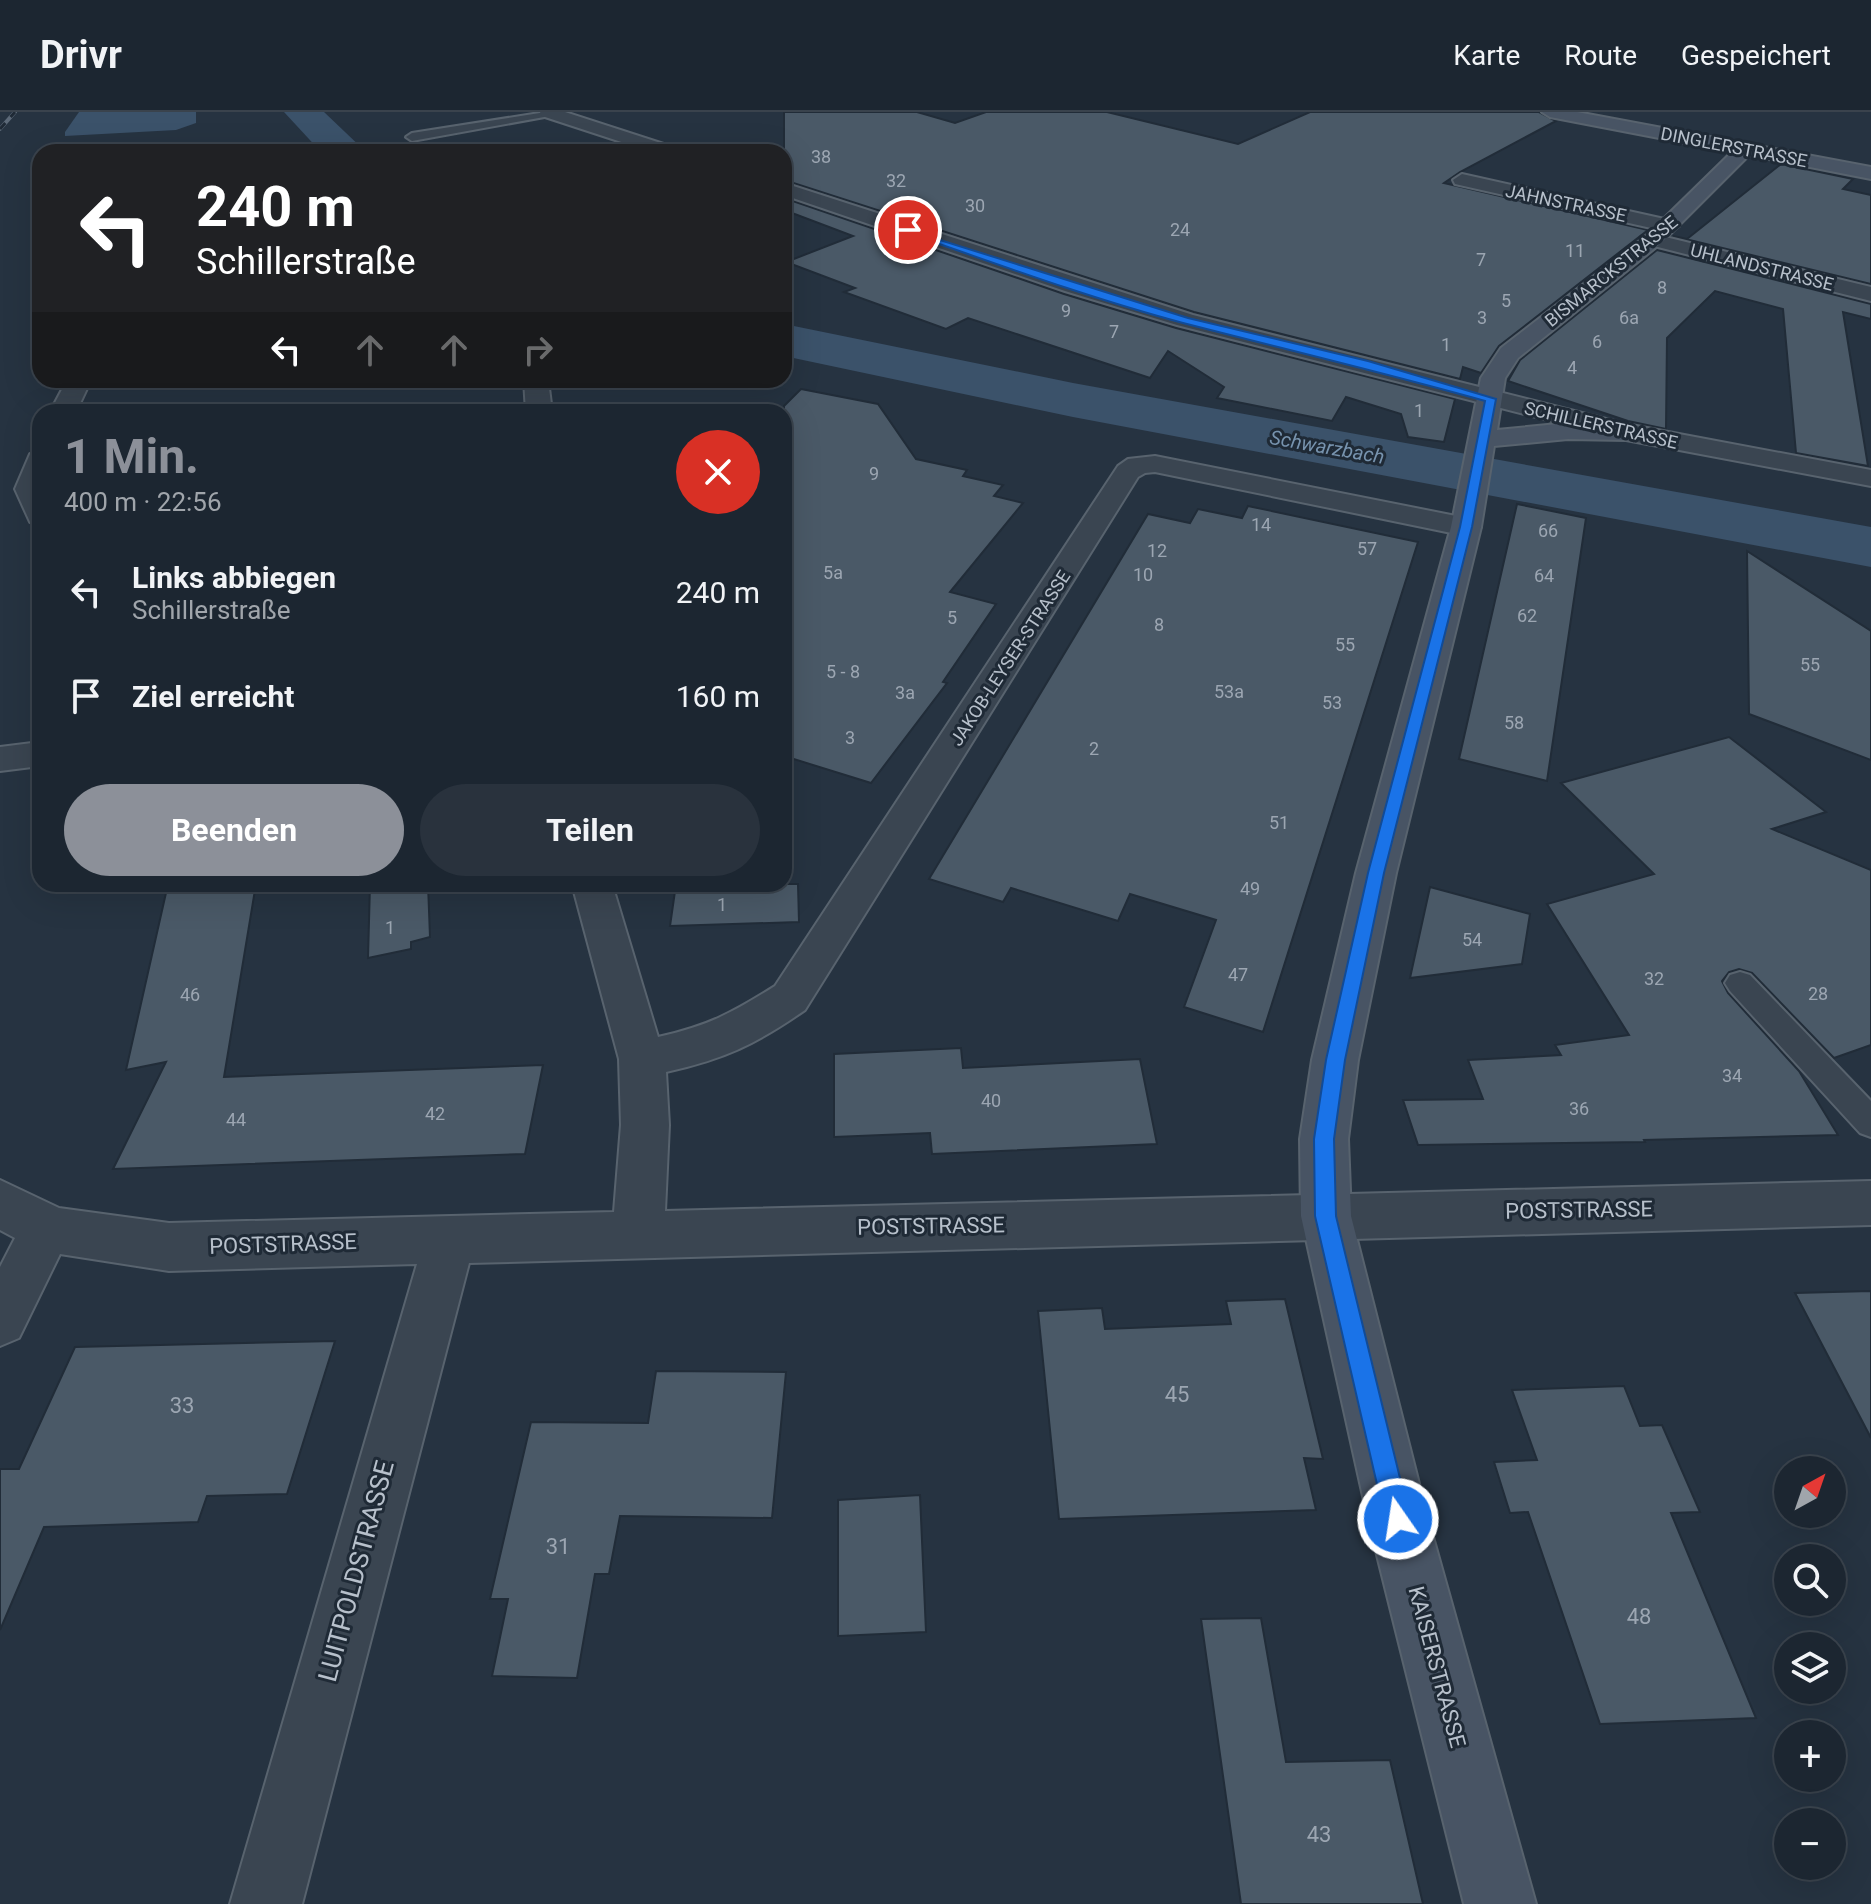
<!DOCTYPE html>
<html lang="de">
<head>
<meta charset="utf-8">
<style>
  body { margin:0; font-family:Roboto,sans-serif; background:#29323d; color:#f1f3f6; height:100vh; display:flex; flex-direction:column; font-size:30px; white-space:nowrap }
  * { box-sizing:border-box; margin:0 }
  p { font-size:26px; color:#a0a5ab }
  .icon { flex:none; width:44px; height:44px; fill:none; stroke:currentColor; stroke-width:2; stroke-linecap:round; stroke-linejoin:round }
  .map { position:relative; flex:1; overflow:hidden }
  .panel { position:absolute; left:32px; top:292px; width:760px; height:488px; display:flex; flex-direction:column; background:#1c2631; border-radius:24px; box-shadow:0 8px 32px #0002,0 0 0 2px #3a434d }
  .panel>* { flex:none }
  .top-card { position:absolute; left:32px; top:32px; width:760px; height:244px; border-radius:24px; box-shadow:0 8px 32px #0002,0 0 0 2px #3a434d; background:#202124; color:#fff; overflow:hidden }
  .needle { width:52px; rotate:40deg }
  .controls { position:absolute; left:1774px; top:1344px; display:grid; gap:16px }
  .controls a { display:grid; place-items:center; width:72px; height:72px; border-radius:50%; background:#1c2631; box-shadow:0 8px 32px #0002,0 0 0 2px #3a434d; font-size:40px }
  .pin { position:absolute; display:grid; place-items:center; width:68px; height:68px; color:#fff; margin:-34px; border:4px solid #fff; border-radius:50%; box-shadow:0 2px 8px #0007 }
  .me { position:absolute; width:88px; margin:-44px; rotate:347deg; stroke-linejoin:round; filter:drop-shadow(0 0 6px #0008) }
  .turn { display:flex; align-items:center; gap:28px; height:168px; padding:0 32px; font-size:36px }
  .turn .icon { width:104px; height:104px; stroke-width:2.5 }
  .turn b { display:block; font-size:56px; line-height:68px }
  .lanes { display:flex; align-items:center; height:76px; padding:0 32px; background:#0003; justify-content:center; gap:40px; direction:ltr }
  .lanes .off { opacity:.35 }
  .round { display:grid; place-items:center; flex:none; width:84px; height:84px; border-radius:42px; background:#29323d }
  .overview { display:flex; align-items:center; justify-content:space-between; height:136px; padding:0 32px }
  h1 { font-size:48px; font-weight:700; line-height:60px; color:#8c9099 }
  .action { display:flex; gap:16px; margin-top:auto; padding:16px 32px }
  .action a { flex:1; height:92px; border-radius:48px; background:#8c9099; color:#fff; font-size:32px; font-weight:700; line-height:92px; text-align:center }
  .action a+a { background:#29323d; color:#f1f3f6 }
  ul { padding:0; list-style:none }
  li { display:flex; align-items:center; gap:24px; height:104px; padding:0 32px }
  li div { flex:1 }
  li b { display:block; font-size:30px }
  li em { font-style:normal }
  header { display:flex; align-items:center; gap:48px; box-sizing:border-box; height:112px; padding:0 40px; background:#1c2631; border-bottom:2px solid #3a434d }
  header strong { font-size:38px }
  nav { display:flex; gap:44px; margin-inline-start:auto; font-size:28px }
  .map>svg:first-child { display:block }
  .water { fill:#3b526a }
  .lines { fill:none; stroke-linecap:round; stroke-linejoin:round }
  .river { fill:#3b526a; fill-rule:evenodd }
  .building { fill:#4a5967; stroke:#212c38; stroke-width:2 }
  .lane-casing { stroke:#58636e; stroke-width:4 }
  .street-casing { stroke:#58636e; stroke-width:4 }
  .secondary-casing { stroke:#58636e; stroke-width:4 }
  .lane { fill:#3a4551; fill-rule:evenodd }
  .street { fill:#3a4551; fill-rule:evenodd }
  .secondary { fill:#485464; fill-rule:evenodd }
  .rail-casing { stroke:#5c6978; stroke-width:4 }
  .rail { stroke:#1f2a36; stroke-width:3; stroke-dasharray:8; stroke-linecap:butt }
  .route { fill:#1a73e8; stroke:#114b97; stroke-width:2 }
  .labels { text-anchor:middle; dominant-baseline:central; stroke-width:6; stroke-linejoin:round; paint-order:stroke }
  .far-street-label { font-size:18px; fill:#b7c0cb; stroke:#1f2a36 }
  .number-label { font-size:18px; fill:#9ca6b2 }
  .far-water-label { font-size:20px; font-style:italic; fill:#7793ae; stroke:#1f2a36 }
  .street-label { font-size:22px; fill:#b7c0cb; stroke:#1f2a36 }
  .near-number-label { font-size:22px; fill:#9ca6b2 }
  .near-street-label { font-size:26px; fill:#b7c0cb; stroke:#1f2a36 }
</style>
</head>
<body>
<header>
<strong>Drivr</strong>
<nav><a>Karte</a><a>Route</a><a>Gespeichert</a></nav>
</header>
<div class="map">
<svg width="1871" height="1792" viewBox="0 0 1871 1792">
  <rect width="100%" height="100%" fill="#263341"/>
  <path class="water" d="M79 0H196V11L176 18 65 24V20Z"/>
  <g class="lines">
    <g class="river">
      <path d="M284 0H324L366 40H321Z"/>
      <path d="M784 212 1073 271 1871 415V455L1073 305 784 244Z"/>
    </g>
  </g>
  <g class="building">
    <path d="M784 0H917L955 11 986 0H1107L1238 32 1310 0H1539L1556 9 1460 60 1444 71 1648 118 1499 234 1481 261 1463 255 1460 267 1194 200 784 68Z"/>
    <path d="M1781 52 1853 67 1843 77 1871 83V172L1673 124 1687 127Z"/>
    <path d="M784 86 1064 182 1176 216 1455 287 1444 330 1408 325 1401 302 1346 285 1332 309 1217 286 1224 275 1168 239 1150 266 968 206 946 217 844 180 855 176 786 150 853 124 784 98Z"/>
    <path d="M1657 138 1871 192V207L1843 200 1868 354 1796 341 1783 197 1715 179 1667 226 1666 317 1628 309 1508 269 1520 248Z"/>
    <path d="M801 277 878 292 916 347 967 358 963 364 1003 373 994 384 1023 391 950 480 996 492 943 570 947 571 871 671 784 644V294Z"/>
    <path d="M1517 392 1586 406 1547 669 1459 647Z"/>
    <path d="M1248 394 1418 430 1263 920 1184 895 1216 808 1130 782 1118 809 1011 776 1003 790 929 767 1148 402 1190 411 1198 397 1242 406Z"/>
    <path d="M1747 439 1871 519V648L1749 602Z"/>
    <path d="M1729 625 1826 700 1772 717 1871 758V933L1834 946 1752 861 1739 857 1729 860 1722 869 1728 881 1799 959 1838 1023 1644 1028 1645 1030 1418 1033 1403 988 1483 987 1468 948 1561 943 1555 933 1629 923 1547 792 1654 762 1561 671Z"/>
    <path d="M168 772H256L224 965 543 953 525 1042 113 1057 166 950 126 958Z"/>
    <path d="M370 772H428L430 825 411 830V837L368 846Z"/>
    <path d="M676 772H798L799 810 670 814Z"/>
    <path d="M1430 775 1530 802 1522 852 1410 866Z"/>
    <path d="M961 936 963 956 1140 947 1157 1032 932 1042 930 1021 834 1025V942Z"/>
    <path d="M1871 1179V1326L1795 1181Z"/>
    <path d="M1285 1187 1323 1347 1304 1346 1316 1398 1059 1407 1038 1199 1102 1196 1105 1217 1231 1212 1226 1189Z"/>
    <path d="M335 1229 287 1382 207 1384 198 1410 44 1415 0 1518V1357H19L75 1235Z"/>
    <path d="M656 1259 786 1260 772 1406 620 1404 609 1462H595L577 1566 492 1564 508 1487H490L531 1310 648 1311Z"/>
    <path d="M1624 1274 1640 1314 1662 1313 1700 1400 1671 1401 1756 1606 1600 1612 1528 1400 1510 1401 1494 1350 1537 1348 1512 1278Z"/>
    <path d="M920 1383 926 1520 838 1524V1388Z"/>
    <path d="M1261 1506 1286 1650 1390 1648 1423 1792H1241L1201 1507Z"/>
  </g>
  <g class="lines">
    <g class="lane-casing">
      <g id="lane">
        <path d="M546 0 561 2 412 29 406 25 412 21Z"/>
        <path d="M1740 860 1750 863 1871 989V1025L1860 1021 1730 879 1725 871 1730 863Z"/>
      </g>
    </g>
    <g class="street-casing">
      <g id="street">
        <path d="M540 0H565L676 36 679 40H652L542 4Z"/>
        <path d="M1462 62 1669 108 1679 114 1669 120 1455 72 1453 68Z"/>
        <path d="M784 71 1193 203 1626 312 1871 358V374L1626 328 1177 213 1065 179 784 83Z"/>
        <path d="M1653 122 1871 175V189L1646 132 1643 128 1646 124Z"/>
        <path d="M67 268H91L76 300H50Z"/>
        <path d="M524 268H548L552 300H526Z"/>
        <path d="M40 340V413L30 410 15 377 30 342Z"/>
        <path d="M1155 344 1466 406 1476 409 1481 415 1476 421 1466 424 1155 360 1145 361 1138 365 805 898C756 932 725 947 666 960L669 1013 665 1099 1871 1069V1113L469 1151 302 1792H230L417 1152 169 1159 60 1142 19 1226 0 1234V1155L15 1126 0 1118V1068L59 1096 169 1111 614 1100 621 1013 619 947 572 772H612L658 925C708 914 732 901 775 874L1118 354 1128 347Z"/>
        <path d="M40 630V654L0 659V635Z"/>
      </g>
    </g>
    <g class="secondary-casing">
      <path id="secondary" d="M1542 0H1577L1871 55V67L1749 43 1660 132 1518 246 1505 266 1497 318 1568 311 1626 312 1635 314 1639 320 1635 326 1626 328 1568 327 1494 334 1481 415 1396 761 1358 948 1348 1027 1351 1104 1428 1407 1536 1792H1464L1368 1407 1301 1104 1300 1027 1312 948 1356 761 1451 415 1481 266 1501 236 1646 124 1732 40 1550 5Z"/>
    </g>
    <use href="#lane" class="lane"/>
    <use href="#street" class="street"/>
    <use href="#secondary" class="secondary"/>
    <g class="rail-casing">
      <path id="rail" d="M0 17 15 0"/>
    </g>
    <use href="#rail" class="rail"/>
  </g>
  <path class="route" d="M905 117 1188 206 1368 249 1496 287 1472 415 1384 761 1345 948 1334 1027 1336 1104 1410 1407 1406 1416 1398 1420 1389 1416 1385 1407 1315 1104 1314 1027 1326 948 1368 761 1460 415 1485 289C1385 261 1284 237 1183 211 1089 186 997 152 905 120Z"/>
  <g class="labels">
    <g class="far-street-label">
      <text transform="translate(1734 35) rotate(11)">DINGLERSTRASSE</text>
      <text transform="translate(1566 91) rotate(12)">JAHNSTRASSE</text>
      <text transform="translate(1762 155) rotate(14)">UHLANDSTRASSE</text>
      <text transform="translate(1611 159) rotate(-39)">BISMARCKSTRASSE</text>
      <text transform="translate(1601 313) rotate(13)">SCHILLERSTRASSE</text>
      <text transform="translate(1010 546) rotate(-57)">JAKOB-LEYSER-STRASSE</text>
    </g>
    <g class="number-label">
      <text x="821" y="44">38</text>
      <text x="896" y="68">32</text>
      <text x="975" y="93">30</text>
      <text x="1180" y="117">24</text>
      <text x="1575" y="138">11</text>
      <text x="1481" y="147">7</text>
      <text x="1662" y="175">8</text>
      <text x="1506" y="188">5</text>
      <text x="1066" y="198">9</text>
      <text x="1482" y="205">3</text>
      <text x="1629" y="205">6a</text>
      <text x="1114" y="219">7</text>
      <text x="1597" y="229">6</text>
      <text x="1446" y="232">1</text>
      <text x="1572" y="255">4</text>
      <text x="1419" y="298">1</text>
      <text x="874" y="361">9</text>
      <text x="1261" y="412">14</text>
      <text x="1548" y="418">66</text>
      <text x="1367" y="436">57</text>
      <text x="1157" y="438">12</text>
      <text x="833" y="460">5a</text>
      <text x="1143" y="462">10</text>
      <text x="1544" y="463">64</text>
      <text x="1527" y="503">62</text>
      <text x="952" y="505">5</text>
      <text x="1159" y="512">8</text>
      <text x="1345" y="532">55</text>
      <text x="1810" y="552">55</text>
      <text x="843" y="559">5 - 8</text>
      <text x="1229" y="579">53a</text>
      <text x="905" y="580">3a</text>
      <text x="1332" y="590">53</text>
      <text x="1514" y="610">58</text>
      <text x="850" y="625">3</text>
      <text x="1094" y="636">2</text>
      <text x="1279" y="710">51</text>
      <text x="1250" y="776">49</text>
      <text x="722" y="792">1</text>
      <text x="390" y="815">1</text>
      <text x="1472" y="827">54</text>
      <text x="1238" y="862">47</text>
      <text x="1654" y="866">32</text>
      <text x="1818" y="881">28</text>
      <text x="190" y="882">46</text>
      <text x="1732" y="963">34</text>
      <text x="991" y="988">40</text>
      <text x="1579" y="996">36</text>
      <text x="435" y="1001">42</text>
      <text x="236" y="1007">44</text>
    </g>
    <g class="far-water-label">
      <text transform="translate(1327 335) rotate(10)">Schwarzbach</text>
    </g>
    <g class="street-label">
      <text transform="translate(1579 1098) rotate(-1)">POSTSTRASSE</text>
      <text transform="translate(931 1114) rotate(-1)">POSTSTRASSE</text>
      <text transform="translate(283 1132) rotate(-2)">POSTSTRASSE</text>
      <text transform="translate(1437 1555) rotate(75)">KAISERSTRASSE</text>
    </g>
    <g class="near-number-label">
      <text x="1177" y="1282">45</text>
      <text x="182" y="1293">33</text>
      <text x="558" y="1434">31</text>
      <text x="1639" y="1504">48</text>
      <text x="1319" y="1722">43</text>
    </g>
    <g class="near-street-label">
      <text transform="translate(356 1459) rotate(-75)">LUITPOLDSTRASSE</text>
    </g>
  </g>
</svg>
<div class="controls">
<a><svg class="needle" viewBox="-14 -14 28 28"><path d="M0-13l5 13h-10z" fill="#e53935"/><path d="M0 13l5-13h-10z" fill="#a0a5ab"/></svg></a>
<a><svg class="icon" aria-label="search" viewBox="0 0 24 24"><circle cx="10" cy="10" r="6"/><path d="M15 15l6 6"/></svg></a>
<a><svg class="icon" aria-label="layers" viewBox="0 0 24 24"><path d="M12 4l9 5-9 5-9-5zM3 14l9 5 9-5"/></svg></a>
<a>+</a>
<a>−</a>
</div>
<div class="pin" style="left:908px;top:118px;background:#d93025"><svg class="icon" aria-label="arrive" viewBox="0 0 24 24"><path d="M6 21V4h12l-3 4 3 4H6"/></svg></div>
<svg class="me" style="left:1398px;top:1407px" viewBox="-20 -20 40 40"><circle r="17" fill="#1a73e8" stroke="#fff" stroke-width="3"/><path d="M0-11L8 9 0 5-8 9z" fill="#fff"/></svg>
<div class="top-card">
<div class="turn"><svg class="icon" aria-label="left" viewBox="0 0 24 24"><path d="M17 20v-9H6M10 6l-5 5 5 5"/></svg><div><b>240 m</b>Schillerstraße</div></div>
<div class="lanes"><svg class="icon" aria-label="left" viewBox="0 0 24 24"><path d="M17 20v-9H6M10 6l-5 5 5 5"/></svg><svg class="icon off" aria-label="ahead" viewBox="0 0 24 24"><path d="M12 20V5M6 11l6-6 6 6"/></svg><svg class="icon off" aria-label="ahead" viewBox="0 0 24 24"><path d="M12 20V5M6 11l6-6 6 6"/></svg><svg class="icon off" aria-label="right" viewBox="0 0 24 24"><path d="M7 20v-9h11M14 6l5 5-5 5"/></svg></div>
</div>
<section class="panel">
<div class="overview"><div><h1>1 Min.</h1><p>400 m · 22:56</p></div><a class="round" style="background:#d93025;color:#fff"><svg class="icon" aria-label="close" viewBox="0 0 24 24"><path d="M6 6l12 12M18 6L6 18"/></svg></a></div>
<ul>
<li><svg class="icon" aria-label="left" viewBox="0 0 24 24"><path d="M17 20v-9H6M10 6l-5 5 5 5"/></svg><div><b>Links abbiegen</b><p>Schillerstraße</p></div><em>240 m</em></li>
<li><svg class="icon" aria-label="arrive" viewBox="0 0 24 24"><path d="M6 21V4h12l-3 4 3 4H6"/></svg><div><b>Ziel erreicht</b></div><em>160 m</em></li>
</ul>
<div class="action"><a>Beenden</a><a>Teilen</a></div>
</section>
</div>
</body>
</html>
